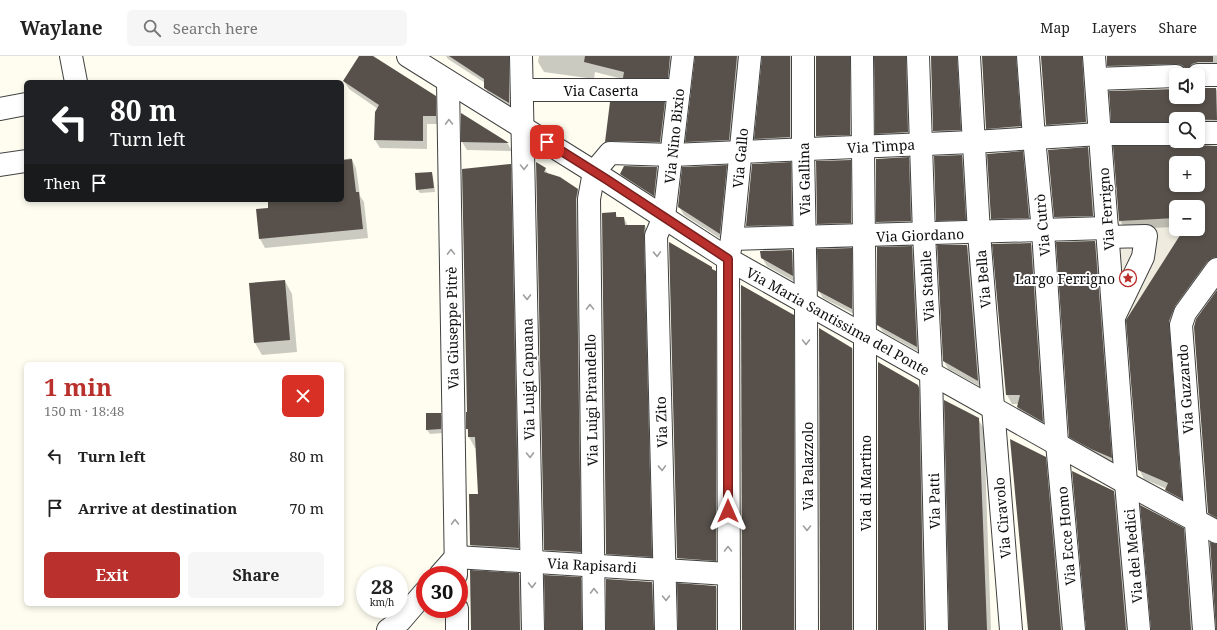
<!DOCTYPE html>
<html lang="en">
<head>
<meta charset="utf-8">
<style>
  body { margin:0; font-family:"Noto Serif",serif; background:#f6f6f6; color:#222; height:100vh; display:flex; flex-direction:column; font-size:15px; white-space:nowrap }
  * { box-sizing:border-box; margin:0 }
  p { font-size:13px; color:#767676 }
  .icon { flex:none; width:22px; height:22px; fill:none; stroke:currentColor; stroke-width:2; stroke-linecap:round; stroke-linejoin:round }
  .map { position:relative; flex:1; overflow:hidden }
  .sheet { position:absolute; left:24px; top:306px; width:320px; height:244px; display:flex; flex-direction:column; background:#fff; border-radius:6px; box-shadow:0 2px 6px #0003 }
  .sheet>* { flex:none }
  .top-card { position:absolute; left:24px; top:24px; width:320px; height:122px; border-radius:6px; box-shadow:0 2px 6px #0003; background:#202124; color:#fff; overflow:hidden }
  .controls { position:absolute; left:1169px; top:12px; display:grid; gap:8px }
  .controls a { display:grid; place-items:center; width:36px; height:36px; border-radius:6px; background:#fff; box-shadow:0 2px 6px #0003; font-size:20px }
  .speed { position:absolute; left:356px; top:510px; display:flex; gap:8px; font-size:20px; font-weight:700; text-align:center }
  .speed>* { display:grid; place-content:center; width:52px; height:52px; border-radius:50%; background:#fff; box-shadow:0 2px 6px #0003; line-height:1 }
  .speed small { font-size:10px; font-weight:400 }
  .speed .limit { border:6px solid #d22; background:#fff; color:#111 }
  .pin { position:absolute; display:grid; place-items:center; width:34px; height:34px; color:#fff; margin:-17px; border-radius:8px; box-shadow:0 2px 6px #0006 }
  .me { position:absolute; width:44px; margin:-22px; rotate:0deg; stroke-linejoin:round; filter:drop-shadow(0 0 3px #0008) }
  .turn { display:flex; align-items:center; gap:14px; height:84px; padding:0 20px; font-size:18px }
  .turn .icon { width:52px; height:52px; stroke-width:2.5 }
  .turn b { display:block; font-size:28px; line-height:34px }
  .then { display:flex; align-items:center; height:38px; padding:0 20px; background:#0003; gap:8px; font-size:15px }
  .round { display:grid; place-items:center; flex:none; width:42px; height:42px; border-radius:6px; background:#f6f6f6 }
  .overview { display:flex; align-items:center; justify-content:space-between; height:68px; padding:0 20px }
  h1 { font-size:24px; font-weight:700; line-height:30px; color:#b9302c }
  .button { display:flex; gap:8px; margin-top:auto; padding:8px 20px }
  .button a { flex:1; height:46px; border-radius:6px; background:#b9302c; color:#fff; font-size:16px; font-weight:700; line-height:46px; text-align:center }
  .button a+a { background:#f6f6f6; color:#222 }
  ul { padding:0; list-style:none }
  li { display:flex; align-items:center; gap:12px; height:52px; padding:0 20px }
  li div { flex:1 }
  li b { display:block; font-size:15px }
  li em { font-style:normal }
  header { display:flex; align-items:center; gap:24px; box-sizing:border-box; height:56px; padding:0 20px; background:#fff; border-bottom:1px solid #e0e0e0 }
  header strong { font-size:19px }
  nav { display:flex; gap:22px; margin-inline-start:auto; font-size:14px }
  .search { width:280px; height:36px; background:#f6f6f6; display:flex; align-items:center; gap:10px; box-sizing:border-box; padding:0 14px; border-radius:6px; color:#767676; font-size:15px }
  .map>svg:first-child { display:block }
  .plaza { fill:#efecdf }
  .shadow { fill:#0003; fill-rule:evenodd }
  .building { fill:#57504b; fill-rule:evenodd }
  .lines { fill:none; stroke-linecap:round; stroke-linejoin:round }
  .minor-casing { stroke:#414141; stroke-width:24 }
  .minor { stroke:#fff; stroke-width:22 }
  .oneway { stroke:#9f9f9f }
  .route-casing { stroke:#781f1d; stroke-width:10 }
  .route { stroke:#b9302c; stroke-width:7 }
  .labels { text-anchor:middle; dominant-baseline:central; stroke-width:4; stroke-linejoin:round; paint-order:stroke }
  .street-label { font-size:14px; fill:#0e0e0e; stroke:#fff }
  .poi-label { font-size:14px; fill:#0e0e0e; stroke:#fff; text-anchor:end }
</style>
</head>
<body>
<header>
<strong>Waylane</strong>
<div class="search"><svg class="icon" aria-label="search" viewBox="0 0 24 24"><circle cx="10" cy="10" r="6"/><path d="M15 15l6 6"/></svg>Search here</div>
<nav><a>Map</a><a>Layers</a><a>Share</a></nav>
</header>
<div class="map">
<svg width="1217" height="574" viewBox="0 0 1217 574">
  <rect width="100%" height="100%" fill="#fefdf0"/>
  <path class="plaza" d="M1176 162V173H1184L1129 260 1126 279 1108 276H1101L1099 255H1106L1113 165Z"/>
  <g class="shadow">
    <path d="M360 0H371L435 41 440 50V68H427V93L380 92 375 84 378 53 349 33 344 25Z"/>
    <path d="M446 0H516L513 53 489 39 485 31V27L448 3Z"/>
    <path d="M539 0H681L673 31 626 24 595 16 594 23 544 16 538 6Z"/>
    <path d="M696 0H748L734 93 692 95 686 86Z"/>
    <path d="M763 0H801L795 90 761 92 755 83Z"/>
    <path d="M816 0H859L855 88 822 89 816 80Z"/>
    <path d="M876 0H915L913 85 882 87 876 77Z"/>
    <path d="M931 0H966L965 83 939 84 934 75Z"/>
    <path d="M982 0H1025V80L992 82 987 72Z"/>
    <path d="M1041 0H1086L1091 75 1052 78 1047 69Z"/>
    <path d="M1107 0H1217V15L1188 17 1181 16 1113 18 1108 10Z"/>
    <path d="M1198 32H1216L1217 35V74L1198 75V63H1176V74H1118L1112 65 1176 34V41H1198Z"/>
    <path d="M664 48 671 60 667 98 613 97 606 85Z"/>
    <path d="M462 59 508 88 512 95 467 94 462 86Z"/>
    <path d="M1187 85 1191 88 1197 90H1217V211L1180 259 1186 451 1172 443 1167 433 1144 423 1139 413 1185 173H1198V151H1176V171L1125 173 1120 164 1176 92 1183 89ZM1176 107H1198V129H1176Z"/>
    <path d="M1088 92 1093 101 1098 168 1060 169 1055 161Z"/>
    <path d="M1022 96 1027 105 1033 170 996 171 992 163Z"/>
    <path d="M962 100 968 111 971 174 943 175 937 164Z"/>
    <path d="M351 102 356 112 360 140 364 146 368 182 265 192 260 183 269 153V144H342V104Z"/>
    <path d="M908 102 913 110 915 173 882 174 877 166V104Z"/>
    <path d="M850 105 853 111 854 173 821 174 818 168Z"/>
    <path d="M790 107 794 114 795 176 751 177 747 170Z"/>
    <path d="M537 108 545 113 548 118 577 133 585 146 587 508 552 506 545 494Z"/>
    <path d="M510 109 517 121 525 503 477 500 471 489 470 439 479 438 477 392H475L469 381 467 372Z"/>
    <path d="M726 110 731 118 724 185 684 159 679 151Z"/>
    <path d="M657 112 661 120 658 147 626 126 621 118Z"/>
    <path d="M431 117 433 121 435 136 420 137 417 133Z"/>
    <path d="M615 157 618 162H624L628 170H645L650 180 657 510 612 508 607 498Z"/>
    <path d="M1095 186 1101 196 1117 411 1076 391 1070 380Z"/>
    <path d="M1031 188 1036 197 1048 374 1023 360 1018 351V348H1012L1007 339Z"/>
    <path d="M967 190 971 197 981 331 948 313 944 305Z"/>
    <path d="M912 191 916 198 921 297 883 276 878 269Z"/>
    <path d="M851 193 855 200 856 259 823 242 819 235Z"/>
    <path d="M792 195 797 203V227L767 210 762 202Z"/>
    <path d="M715 216 722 229 723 517 685 515 678 502Z"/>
    <path d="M285 225 292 238 297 296 262 299 255 287Z"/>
    <path d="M1217 235V467L1214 466 1209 456Z"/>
    <path d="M793 260 799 270 800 574H742Z"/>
    <path d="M852 292 858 302V574H820Z"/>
    <path d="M918 330 923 340 929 574H878Z"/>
    <path d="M440 358 443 362V377L430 378 427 374Z"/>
    <path d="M978 363 984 373 991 574H950Z"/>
    <path d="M1045 401 1050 411 1065 574H1029Z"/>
    <path d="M1113 436 1119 445 1130 574H1087Z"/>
    <path d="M1183 473 1188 482 1195 574H1152Z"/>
    <path d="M519 518 524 528 525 574H472Z"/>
    <path d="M580 522 586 532 587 574H546Z"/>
    <path d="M652 527 657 537 658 574H607Z"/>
    <path d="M716 531 722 541V574H679Z"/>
  </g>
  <g class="building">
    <path d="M359 0H373L436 40V60H423V85L374 84 375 56 379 49 343 25Z"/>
    <path d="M449 0H509V47L484 32V23Z"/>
    <path d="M585 0H670L668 22H623L624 16 584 6Z"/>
    <path d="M695 0H737L729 84 685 86Z"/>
    <path d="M762 0H790V81L754 83Z"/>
    <path d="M816 0H850V79L816 80Z"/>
    <path d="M874 0H906L908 76 875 78Z"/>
    <path d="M931 0H957L961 74 933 75Z"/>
    <path d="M982 0H1016L1021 70 986 73Z"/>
    <path d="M1041 0H1082L1086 66 1046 69Z"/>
    <path d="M1107 0H1213V6H1198L1192 8 1187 14 1182 9 1176 8 1107 10Z"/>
    <path d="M1198 32H1216L1217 64 1176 63V66H1111L1109 35 1176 33V41H1198Z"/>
    <path d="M610 46H665L660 86 610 85 605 86Z"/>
    <path d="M461 57 509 87 461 86Z"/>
    <path d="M1186 85 1198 89 1217 90V201L1212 202 1207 206 1175 250 1169 265 1182 443 1165 434 1168 427 1138 414 1126 264 1184 173H1198V151H1176V162L1119 165 1113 90H1176L1182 89ZM1176 107H1198V129H1176Z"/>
    <path d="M1088 91 1093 160 1054 161 1048 94Z"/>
    <path d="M1023 95 1029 162 991 163 987 98Z"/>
    <path d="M962 99 966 164 936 165 934 100Z"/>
    <path d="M909 101 911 165 876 166V103Z"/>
    <path d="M352 103 356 136H359L363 173 259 183 256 153 268 152V144H342V104Z"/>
    <path d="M851 104V167L817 168 816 105Z"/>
    <path d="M536 106 546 112 544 116 560 121 578 133 576 143 581 496 544 494Z"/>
    <path d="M791 106 792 169 746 170 752 108Z"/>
    <path d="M511 108 519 492 470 489 469 438H478L475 381H468V373H466V356H467L462 113Z"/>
    <path d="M727 109 720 178 678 151 682 111Z"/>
    <path d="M624 110 657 111 654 140 620 118Z"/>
    <path d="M432 116 434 132 416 134 415 117Z"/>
    <path d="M616 156V161H624L625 169H645L644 180 652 501 606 498 602 157Z"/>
    <path d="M1095 185 1112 402 1091 393 1069 381 1056 186Z"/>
    <path d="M669 186 712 211V213L716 215V505L677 502Z"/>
    <path d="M1031 187 1043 366 1017 351 1020 339H1006L992 188Z"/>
    <path d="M937 189H967L978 325 943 305Z"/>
    <path d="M912 190 917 291 877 269V191Z"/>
    <path d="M852 192V253L818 235 817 193Z"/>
    <path d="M792 194 793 220 761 202 760 195Z"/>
    <path d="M285 224 290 284 254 287 249 227Z"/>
    <path d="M741 229 794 259V574H742Z"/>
    <path d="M1217 234V462L1208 457 1194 271 1196 263Z"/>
    <path d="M819 272 852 292V574H820Z"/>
    <path d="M878 306 918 329 919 332 924 574H878Z"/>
    <path d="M944 344 979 362 987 574H949Z"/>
    <path d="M426 357H441V373L426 374Z"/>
    <path d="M1010 383 1046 401 1061 574H1028Z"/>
    <path d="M1072 415 1114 435 1126 574H1086Z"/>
    <path d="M1140 449 1184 472 1191 574H1151Z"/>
    <path d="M1210 486 1217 488V574H1216Z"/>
    <path d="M470 514 519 517 520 574H471Z"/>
    <path d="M544 519 581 521 582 574H545Z"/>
    <path d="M606 523 652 526 654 574H606Z"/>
    <path d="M677 527 716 530V574H678Z"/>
  </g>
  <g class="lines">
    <g class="minor-casing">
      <g id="minor">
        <path d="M71 0 76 26"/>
        <path d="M408 0 594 116 728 203 1126 427 1217 476"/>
        <path d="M521 0 533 574"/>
        <path d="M803 0V93L806 247 807 574"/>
        <path d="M862 0 865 280V574"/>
        <path d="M918 0 924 178 931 316 937 574"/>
        <path d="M969 0 979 177 1011 574"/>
        <path d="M1028 0 1034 82 1043 175 1057 387 1074 574"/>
        <path d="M1094 0 1126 427 1139 574"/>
        <path d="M1198 19H1217"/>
        <path d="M1096 23 1176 20"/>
        <path d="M448 26 456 519"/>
        <path d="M522 34H679"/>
        <path d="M0 53 26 48"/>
        <path d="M1198 77H1217"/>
        <path d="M0 109 26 105"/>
        <path d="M1108 181 1146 180 1143 201 1114 261"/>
        <path d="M732 183 1107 172"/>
        <path d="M440 519 456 501 728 518"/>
        <path d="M457 553V574"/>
        <path d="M388 574 400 565 425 536"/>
        <path d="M594 574 589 143 594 116 610 97 672 99 973 86 1100 78H1176"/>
        <path d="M666 574 656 180 664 161 683 0"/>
        <path d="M729 574 728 203 732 183 750 0"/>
        <path d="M1204 574 1181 269 1185 257 1217 213"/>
      </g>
    </g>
    <use href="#minor" class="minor"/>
  </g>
  <defs><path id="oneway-chevron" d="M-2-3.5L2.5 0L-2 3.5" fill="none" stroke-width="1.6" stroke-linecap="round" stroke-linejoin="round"/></defs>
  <g class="oneway">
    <use href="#oneway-chevron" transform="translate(449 66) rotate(-91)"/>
    <use href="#oneway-chevron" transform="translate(524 111) rotate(89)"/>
    <use href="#oneway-chevron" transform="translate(451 196) rotate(-91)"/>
    <use href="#oneway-chevron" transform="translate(657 198) rotate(88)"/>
    <use href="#oneway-chevron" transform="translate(527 241) rotate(89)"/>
    <use href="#oneway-chevron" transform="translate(590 251) rotate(-91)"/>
    <use href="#oneway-chevron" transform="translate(806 286) rotate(90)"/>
    <use href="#oneway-chevron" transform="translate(530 399) rotate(89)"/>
    <use href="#oneway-chevron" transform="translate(662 412) rotate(88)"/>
    <use href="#oneway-chevron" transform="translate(455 466) rotate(-91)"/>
    <use href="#oneway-chevron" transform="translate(807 472) rotate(90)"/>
    <use href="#oneway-chevron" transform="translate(728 493) rotate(-90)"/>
    <use href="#oneway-chevron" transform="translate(532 529) rotate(89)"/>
    <use href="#oneway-chevron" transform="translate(594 535) rotate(-91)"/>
    <use href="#oneway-chevron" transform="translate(666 542) rotate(89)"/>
  </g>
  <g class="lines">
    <g class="route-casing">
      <path id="route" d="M547 86 606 123 728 203V455"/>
    </g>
    <use href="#route" class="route"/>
  </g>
  <defs>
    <g id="sight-ring" transform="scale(0.9)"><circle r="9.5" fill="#fff" stroke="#b9302c" stroke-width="1.5"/><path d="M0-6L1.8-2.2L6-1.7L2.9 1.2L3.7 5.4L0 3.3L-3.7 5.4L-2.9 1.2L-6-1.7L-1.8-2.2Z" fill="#b9302c"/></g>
  </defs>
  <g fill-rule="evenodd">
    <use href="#sight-ring" x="1128" y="222"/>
  </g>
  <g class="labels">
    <g class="street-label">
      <text x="601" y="34">Via Caserta</text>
      <text transform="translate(674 80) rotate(-84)">Via Nino Bixio</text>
      <text transform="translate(881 90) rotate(-3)">Via Timpa</text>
      <text transform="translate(740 102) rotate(-85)">Via Gallo</text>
      <text transform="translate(804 123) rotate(-91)">Via Gallina</text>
      <text transform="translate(1106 153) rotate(-94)">Via Ferrigno</text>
      <text transform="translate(1042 169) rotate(-95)">Via Cutrò</text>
      <text transform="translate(920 179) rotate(-2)">Via Giordano</text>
      <text transform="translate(983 223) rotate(-95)">Via Bella</text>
      <text transform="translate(927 230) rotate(-93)">Via Stabile</text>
      <text transform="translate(838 265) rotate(29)">Via Maria Santissima del Ponte</text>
      <text transform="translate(452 272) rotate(-91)">Via Giuseppe Pitrè</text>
      <text transform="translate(528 323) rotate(-91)">Via Luigi Capuana</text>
      <text transform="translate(1185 333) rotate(-94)">Via Guzzardo</text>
      <text transform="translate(591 344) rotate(-91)">Via Luigi Pirandello</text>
      <text transform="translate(661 366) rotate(-92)">Via Zito</text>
      <text transform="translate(807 410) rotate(-90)">Via Palazzolo</text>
      <text transform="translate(865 427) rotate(-90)">Via di Martino</text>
      <text transform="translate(934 445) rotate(-91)">Via Patti</text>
      <text transform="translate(1002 462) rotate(-95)">Via Ciravolo</text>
      <text transform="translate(1066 480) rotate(-95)">Via Ecce Homo</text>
      <text transform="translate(1133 500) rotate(-95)">Via dei Medici</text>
      <text transform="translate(592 509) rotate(3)">Via Rapisardi</text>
    </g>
    <g class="poi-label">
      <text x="1115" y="222">Largo Ferrigno</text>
    </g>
  </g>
</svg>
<div class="controls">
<a><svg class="icon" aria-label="sound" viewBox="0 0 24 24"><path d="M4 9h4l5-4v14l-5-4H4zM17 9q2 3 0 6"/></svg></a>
<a><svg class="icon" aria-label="search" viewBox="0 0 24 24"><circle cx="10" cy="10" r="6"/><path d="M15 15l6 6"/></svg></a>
<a>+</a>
<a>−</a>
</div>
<div class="speed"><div>28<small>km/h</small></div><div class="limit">30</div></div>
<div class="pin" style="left:547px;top:86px;background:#d93025"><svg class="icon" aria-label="arrive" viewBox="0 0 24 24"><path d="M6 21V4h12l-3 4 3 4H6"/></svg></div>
<svg class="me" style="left:728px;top:455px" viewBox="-20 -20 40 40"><path d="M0-17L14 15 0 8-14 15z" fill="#b9302c" stroke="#fff" stroke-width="4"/></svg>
<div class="top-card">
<div class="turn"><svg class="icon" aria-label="left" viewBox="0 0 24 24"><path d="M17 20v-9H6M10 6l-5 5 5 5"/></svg><div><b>80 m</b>Turn left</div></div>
<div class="then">Then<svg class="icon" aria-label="arrive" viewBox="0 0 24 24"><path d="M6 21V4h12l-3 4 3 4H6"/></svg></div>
</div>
<section class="sheet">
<div class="overview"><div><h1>1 min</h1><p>150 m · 18:48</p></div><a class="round" style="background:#d93025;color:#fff"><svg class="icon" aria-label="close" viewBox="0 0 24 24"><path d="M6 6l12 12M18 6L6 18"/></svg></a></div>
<ul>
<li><svg class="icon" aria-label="left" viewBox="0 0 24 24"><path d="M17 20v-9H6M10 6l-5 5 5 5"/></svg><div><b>Turn left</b></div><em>80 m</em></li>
<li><svg class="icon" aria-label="arrive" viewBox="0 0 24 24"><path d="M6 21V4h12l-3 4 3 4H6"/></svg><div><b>Arrive at destination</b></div><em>70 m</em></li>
</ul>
<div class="button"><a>Exit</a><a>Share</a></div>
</section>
</div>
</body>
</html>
